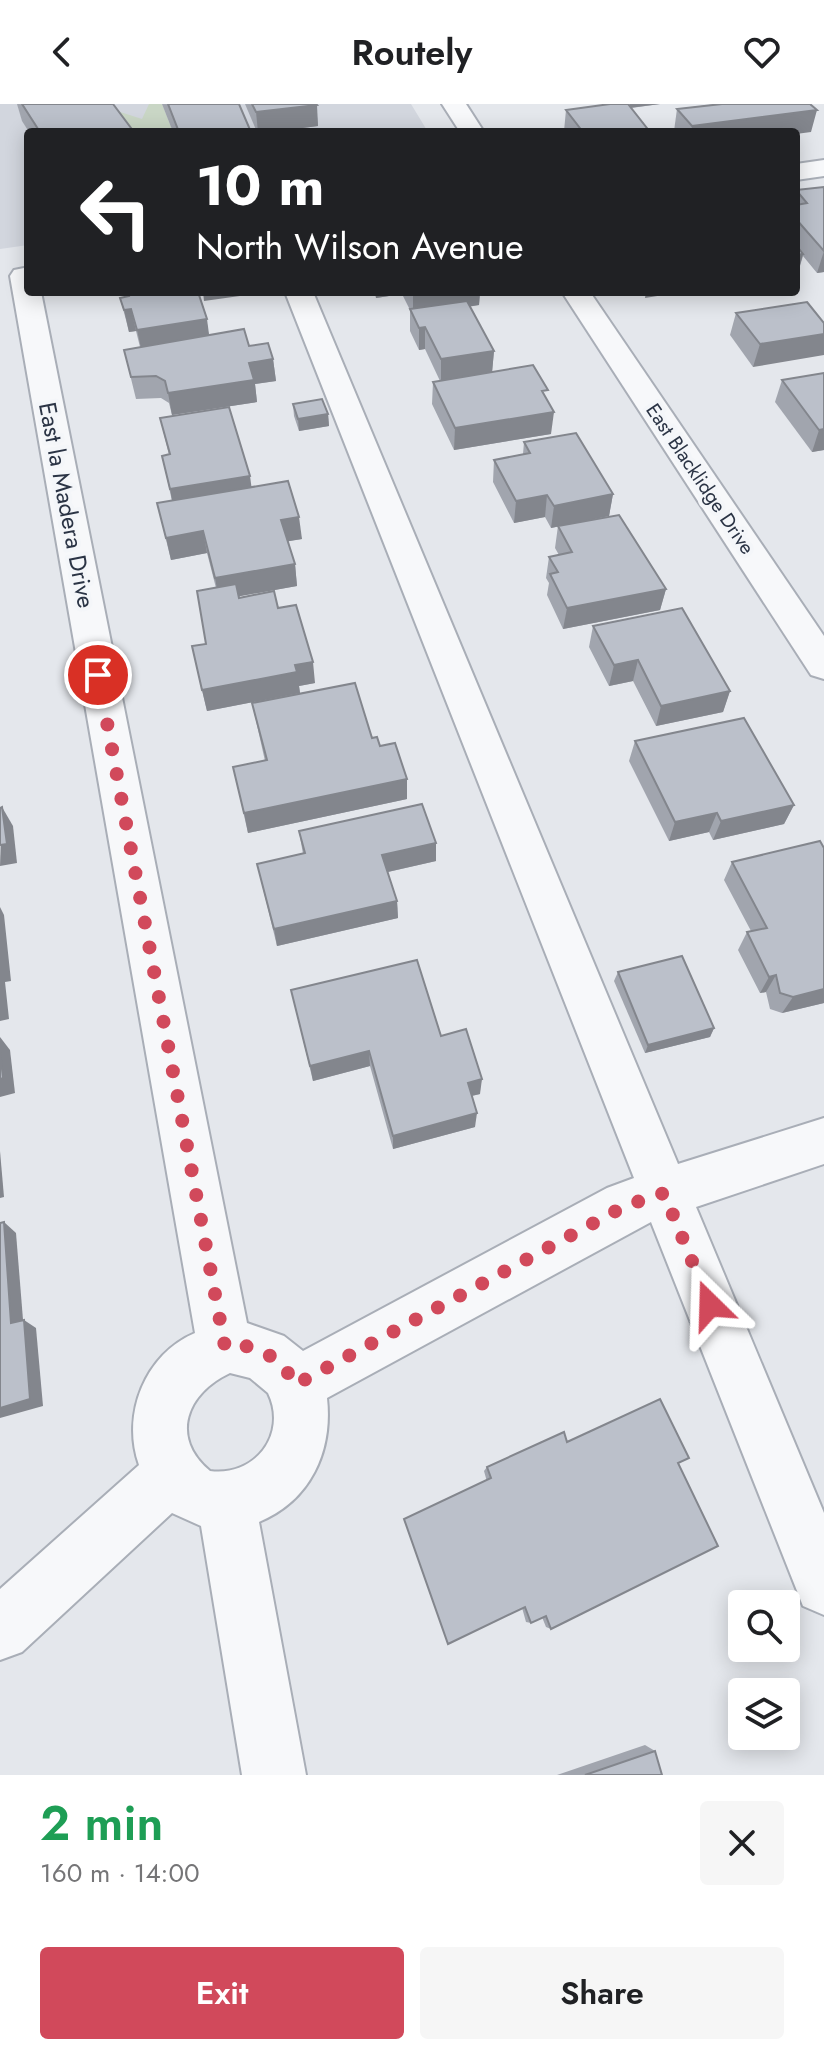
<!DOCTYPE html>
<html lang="en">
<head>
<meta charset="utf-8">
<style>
  body { margin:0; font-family:Jost,sans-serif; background:#f6f6f6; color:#202124; height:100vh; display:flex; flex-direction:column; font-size:30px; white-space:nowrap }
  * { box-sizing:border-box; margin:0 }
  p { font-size:26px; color:#757577 }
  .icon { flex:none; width:44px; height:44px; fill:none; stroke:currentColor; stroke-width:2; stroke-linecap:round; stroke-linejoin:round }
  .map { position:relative; height:1671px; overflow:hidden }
  .drawer { display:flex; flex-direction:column; background:#fff; flex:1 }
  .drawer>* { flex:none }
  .top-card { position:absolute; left:24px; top:24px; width:776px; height:168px; border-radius:8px; box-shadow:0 4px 20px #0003; background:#202124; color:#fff; overflow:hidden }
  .buttons { position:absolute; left:728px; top:1486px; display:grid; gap:16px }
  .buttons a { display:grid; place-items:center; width:72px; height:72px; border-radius:8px; background:#fff; box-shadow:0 4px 20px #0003; font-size:40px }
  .pin { position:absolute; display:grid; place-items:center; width:68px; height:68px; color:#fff; margin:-34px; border:4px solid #fff; border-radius:50%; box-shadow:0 2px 8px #0007 }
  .me { position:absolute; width:88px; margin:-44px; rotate:338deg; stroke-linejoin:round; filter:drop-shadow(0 0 6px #0008) }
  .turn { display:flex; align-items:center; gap:28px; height:168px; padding:0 40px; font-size:36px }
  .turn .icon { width:104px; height:104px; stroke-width:2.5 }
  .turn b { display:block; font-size:56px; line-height:68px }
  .round { display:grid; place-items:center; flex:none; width:84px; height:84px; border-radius:8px; background:#f6f6f6 }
  .headline { display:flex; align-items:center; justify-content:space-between; height:136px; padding:0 40px }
  h1 { font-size:48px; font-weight:600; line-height:60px; color:#1e9e55 }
  .cta { display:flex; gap:16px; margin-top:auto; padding:16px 40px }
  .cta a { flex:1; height:92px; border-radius:8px; background:#d1495b; color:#fff; font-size:32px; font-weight:600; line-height:92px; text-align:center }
  .cta a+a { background:#f6f6f6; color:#202124 }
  header { display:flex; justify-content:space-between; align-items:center; height:104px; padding:0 40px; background:#fff; font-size:36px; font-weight:600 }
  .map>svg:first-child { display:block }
  .built { fill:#d2d6de }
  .green { fill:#c9d6c5 }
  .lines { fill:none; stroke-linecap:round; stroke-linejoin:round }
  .minor-casing { stroke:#a9aeb7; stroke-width:4 }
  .minor { fill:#f7f8fa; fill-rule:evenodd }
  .wall { fill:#a1a5ae }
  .shaded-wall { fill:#83868d }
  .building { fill:#bbc0ca; stroke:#83868d; stroke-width:2 }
  .route { stroke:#d1495b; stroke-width:14; stroke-dasharray:0 25.2 }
  .labels { text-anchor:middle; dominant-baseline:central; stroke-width:8; stroke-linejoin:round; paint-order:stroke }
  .far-street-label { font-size:20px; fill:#2b3445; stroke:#f4f6f9 }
  .street-label { font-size:24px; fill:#2b3445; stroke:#f4f6f9 }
</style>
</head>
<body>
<header><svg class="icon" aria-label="back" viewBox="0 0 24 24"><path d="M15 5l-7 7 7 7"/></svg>Routely<svg class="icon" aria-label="heart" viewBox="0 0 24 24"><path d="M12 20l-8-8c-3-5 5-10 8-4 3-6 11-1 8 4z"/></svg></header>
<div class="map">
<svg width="824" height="1671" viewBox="0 0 824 1671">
  <rect width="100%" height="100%" fill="#e4e7ec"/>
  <path class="built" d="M0 0H411L428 28H28V141L0 145Z"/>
  <path class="green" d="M149 0H162L173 28H130L114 6 142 15Z"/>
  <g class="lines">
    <g class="minor-casing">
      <g id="minor">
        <path d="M442 0H466L484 28H460Z"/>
        <path d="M824 56V72L796 76V60Z"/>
        <path d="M24 164 28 165V188H41L247 1219 284 1232 303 1247 607 1084 634 1074 285 188H313L678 1060 824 1014V1060L696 1103 824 1409V1511L803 1502 651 1118 327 1294C333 1348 310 1397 259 1418L306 1671H242L201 1422 172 1409 22 1548 0 1556V1485L139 1361C121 1311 145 1250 195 1229L10 172 14 166ZM230 1269 250 1274 268 1289C288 1330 255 1373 210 1367 169 1333 187 1289 230 1269Z"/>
        <path d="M562 188H590L824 532V575L811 571Z"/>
      </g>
    </g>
    <use href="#minor" class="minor"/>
  </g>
  <g class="wall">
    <path d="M17 0H113L134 28H29L22 17Z"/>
    <path d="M162 0H239L251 28H173Z"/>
    <path d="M245 0H316L318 22 272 28H257Z"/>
    <path d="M610 0H660L631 4 650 28H565L564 27 566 6Z"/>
    <path d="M716 0H810L811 28H675L674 27 677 5Z"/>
    <path d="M824 83V168L817 169 803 152 797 172 796 86Z"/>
    <path d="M127 188H198L209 231 249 242 273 255 276 277 255 280 257 298 172 311 169 299 161 294 136 295 124 246 140 243 136 227 129 228 126 216 120 194 128 192Z"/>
    <path d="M374 188H480L479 201 470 202 494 247 492 268 547 295 551 330 454 346 432 300 433 278 440 277 425 245 419 246 410 227V206L402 190 376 194Z"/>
    <path d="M736 209 824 219 753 263 730 231Z"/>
    <path d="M824 269V346L812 348 775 298 782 276Z"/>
    <path d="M293 300 328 310 329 322 299 327 294 312Z"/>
    <path d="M160 314 252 383 302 435 288 437 295 460 297 482 239 492V494L278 504 315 579 299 582 300 589 207 607 202 586 206 540 216 484 207 449 171 456 157 399 172 397 162 352 169 351Z"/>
    <path d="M524 338 613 390 609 412 551 424 545 413 514 419 493 378 494 356 523 350Z"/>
    <path d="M558 422 666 485 660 506 563 525 547 491 549 479 546 474 549 453 559 451 555 444Z"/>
    <path d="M593 522 730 587 723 608 656 622 633 577 609 582 589 543Z"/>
    <path d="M252 599 372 634 407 675V695L248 729 233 663 265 657Z"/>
    <path d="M635 637 794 701 784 720 713 736 709 728 669 737 629 657Z"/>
    <path d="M299 727 436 757 388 768 397 797 398 814 277 842 257 760 303 750Z"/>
    <path d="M824 744V899L782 909 770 905 766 888 760 889 738 846 747 828 751 827 724 776 732 758Z"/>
    <path d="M618 868 714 924 710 933 645 949 614 877Z"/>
    <path d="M291 886 480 990 472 992 475 1023 393 1045 370 962 313 977Z"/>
    <path d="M567 1338 678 1359 551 1525 546 1523 542 1513 531 1519 526 1518 484 1367 487 1363Z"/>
    <path d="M645 1641 655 1647 662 1671H557Z"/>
  </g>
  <g class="shaded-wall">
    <path d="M630 0H660L629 4Z"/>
    <path d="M317 1 318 22 272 28H258L256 8Z"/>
    <path d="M817 6 811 28 796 30V28H691L692 22Z"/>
    <path d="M824 147V168L817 169Z"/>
    <path d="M803 150 797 172H796V151Z"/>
    <path d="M203 188H268L204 197Z"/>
    <path d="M376 188H402V190L376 194Z"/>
    <path d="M422 188H480L479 201 413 212V190Z"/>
    <path d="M646 188H682L645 194Z"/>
    <path d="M131 205 136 227 129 228 124 206Z"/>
    <path d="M207 215 210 238 142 249 137 226Z"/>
    <path d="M425 223V245L419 246V224Z"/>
    <path d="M824 230V251L753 263 760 240Z"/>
    <path d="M494 247 492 269 441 278V255Z"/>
    <path d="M273 255 276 277 255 280 257 298 172 311 168 289 249 259Z"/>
    <path d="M554 308 551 330 454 346 455 324Z"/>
    <path d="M328 310 329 322 299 327 298 315Z"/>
    <path d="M824 325V346L812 348 819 326Z"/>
    <path d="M250 372 253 394 174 407 170 385Z"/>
    <path d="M613 390 609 412 551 424 554 402Z"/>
    <path d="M547 391 545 413 514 419 516 397Z"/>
    <path d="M299 413 302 435 284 438 281 416Z"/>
    <path d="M203 427 207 449 171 456 166 434Z"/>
    <path d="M295 460 297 482 219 496 215 474Z"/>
    <path d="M666 485 660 506 563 525 567 504Z"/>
    <path d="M638 556 633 577 609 582 614 561Z"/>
    <path d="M313 558 315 579 299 582 300 589 207 607 202 586 295 561Z"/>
    <path d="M730 587 723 608 656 622 661 602Z"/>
    <path d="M407 675V695L248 729 244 709Z"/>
    <path d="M794 701 784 720 713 736 721 717Z"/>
    <path d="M2 703 13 722 17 759 0 762Z"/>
    <path d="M717 709 709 728 669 737 675 718Z"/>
    <path d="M436 739V757L383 769 382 751Z"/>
    <path d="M397 797 398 814 277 842 274 825Z"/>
    <path d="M0 803 4 811 11 877 5 878 9 915 0 917Z"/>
    <path d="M776 871 766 888 760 889 769 873Z"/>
    <path d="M824 885V899L782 909 793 893Z"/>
    <path d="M714 924 710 933 645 949 648 941Z"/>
    <path d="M0 933 10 946 15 989 0 993Z"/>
    <path d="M369 947 370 962 313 977 310 962Z"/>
    <path d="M482 975 480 990 466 993 468 979Z"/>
    <path d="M477 1009 475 1023 393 1045V1032Z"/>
    <path d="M0 1047 4 1093 0 1094Z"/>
    <path d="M4 1118 16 1129 24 1228 11 1219Z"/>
    <path d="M24 1216 36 1224 43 1302 0 1314V1304Z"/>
  </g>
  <g class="building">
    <path d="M22 0H113L134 28H40Z"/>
    <path d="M168 0H239L251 28H179Z"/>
    <path d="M252 0H316L317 1 256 8Z"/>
    <path d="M610 0H628L650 28H583L566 6Z"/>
    <path d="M722 0H810L817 6 692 22 677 5Z"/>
    <path d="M824 83V147L796 115V101L807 99 796 86Z"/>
    <path d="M796 141 803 150 796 151Z"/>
    <path d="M128 188H198L207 215 137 226 131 205 124 206 120 194 129 192Z"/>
    <path d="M467 197 494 247 441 255 425 223 419 224 410 205Z"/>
    <path d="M807 198 824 219V230L760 240 736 209Z"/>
    <path d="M244 225 249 242 268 239 273 255 249 259 254 276 168 289 165 277 156 272 131 273 124 246Z"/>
    <path d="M533 261 548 286 542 287 554 308 455 324 433 278Z"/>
    <path d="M824 269V325L819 326 782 276Z"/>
    <path d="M322 295 328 310 298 315 293 300Z"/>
    <path d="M229 303 250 372 170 385 162 352 170 350 160 314Z"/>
    <path d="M576 329 613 390 554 402 547 391 516 397 494 356 530 349 524 338Z"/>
    <path d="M288 377 299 413 281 416 295 460 215 474 203 427 166 434 157 399Z"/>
    <path d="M619 411 666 485 567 504 550 470 558 468 549 453 572 448 558 422Z"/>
    <path d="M236 480 239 494 274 487 278 504 296 501 313 558 295 561 297 568 202 586 192 542 206 540 197 487Z"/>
    <path d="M682 504 730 587 661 602 638 556 614 561 593 522Z"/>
    <path d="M355 579 372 634 377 633 380 642 395 639 407 675 244 709 233 663 267 656 252 599Z"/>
    <path d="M744 614 794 701 721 717 717 709 675 718 635 637Z"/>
    <path d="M422 700 436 739 382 751 397 797 274 825 257 760 305 749 299 727Z"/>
    <path d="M2 703 7 740 0 741V704Z"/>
    <path d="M820 737 824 744V885L793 893 780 889 776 871 769 873 747 828 767 824 732 758Z"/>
    <path d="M682 852 714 924 648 941 618 868Z"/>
    <path d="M417 856 441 932 466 925 482 975 468 979 477 1009 393 1032 369 947 310 962 291 886Z"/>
    <path d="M0 947 3 974 0 975Z"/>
    <path d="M4 1118 11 1219 24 1216 30 1295 0 1304V1119Z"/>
    <path d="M660 1295 689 1354 678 1359 718 1442 551 1525 546 1512 531 1519 525 1503 448 1540 404 1415 491 1374 487 1363 564 1328 567 1338Z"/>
    <path d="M655 1647 662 1671H585Z"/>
  </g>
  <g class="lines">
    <path class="route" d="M98 571 225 1243C254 1236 283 1255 295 1281L625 1102 664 1089 710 1201"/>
  </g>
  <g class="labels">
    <g class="far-street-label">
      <text transform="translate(700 375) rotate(56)">East Blacklidge Drive</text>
    </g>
    <g class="street-label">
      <text transform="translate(67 401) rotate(79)">East la Madera Drive</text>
    </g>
  </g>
</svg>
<div class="buttons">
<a><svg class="icon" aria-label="search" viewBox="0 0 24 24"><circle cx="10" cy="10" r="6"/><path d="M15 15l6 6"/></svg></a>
<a><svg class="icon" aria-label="layers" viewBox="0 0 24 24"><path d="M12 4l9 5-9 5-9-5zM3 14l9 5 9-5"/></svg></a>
</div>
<div class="pin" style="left:98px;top:571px;background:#d93025"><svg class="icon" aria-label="arrive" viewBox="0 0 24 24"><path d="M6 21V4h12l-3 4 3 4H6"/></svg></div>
<svg class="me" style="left:710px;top:1201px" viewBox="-20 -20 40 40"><path d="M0-17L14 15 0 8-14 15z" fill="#d1495b" stroke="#fff" stroke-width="4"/></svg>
<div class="top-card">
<div class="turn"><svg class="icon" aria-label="left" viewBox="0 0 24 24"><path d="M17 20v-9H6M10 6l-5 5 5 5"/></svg><div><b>10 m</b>North Wilson Avenue</div></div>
</div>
</div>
<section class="drawer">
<div class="headline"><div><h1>2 min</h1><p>160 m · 14:00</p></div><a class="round"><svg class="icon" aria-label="close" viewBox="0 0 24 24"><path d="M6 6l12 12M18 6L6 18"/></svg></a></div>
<div class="cta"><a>Exit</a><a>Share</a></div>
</section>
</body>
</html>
